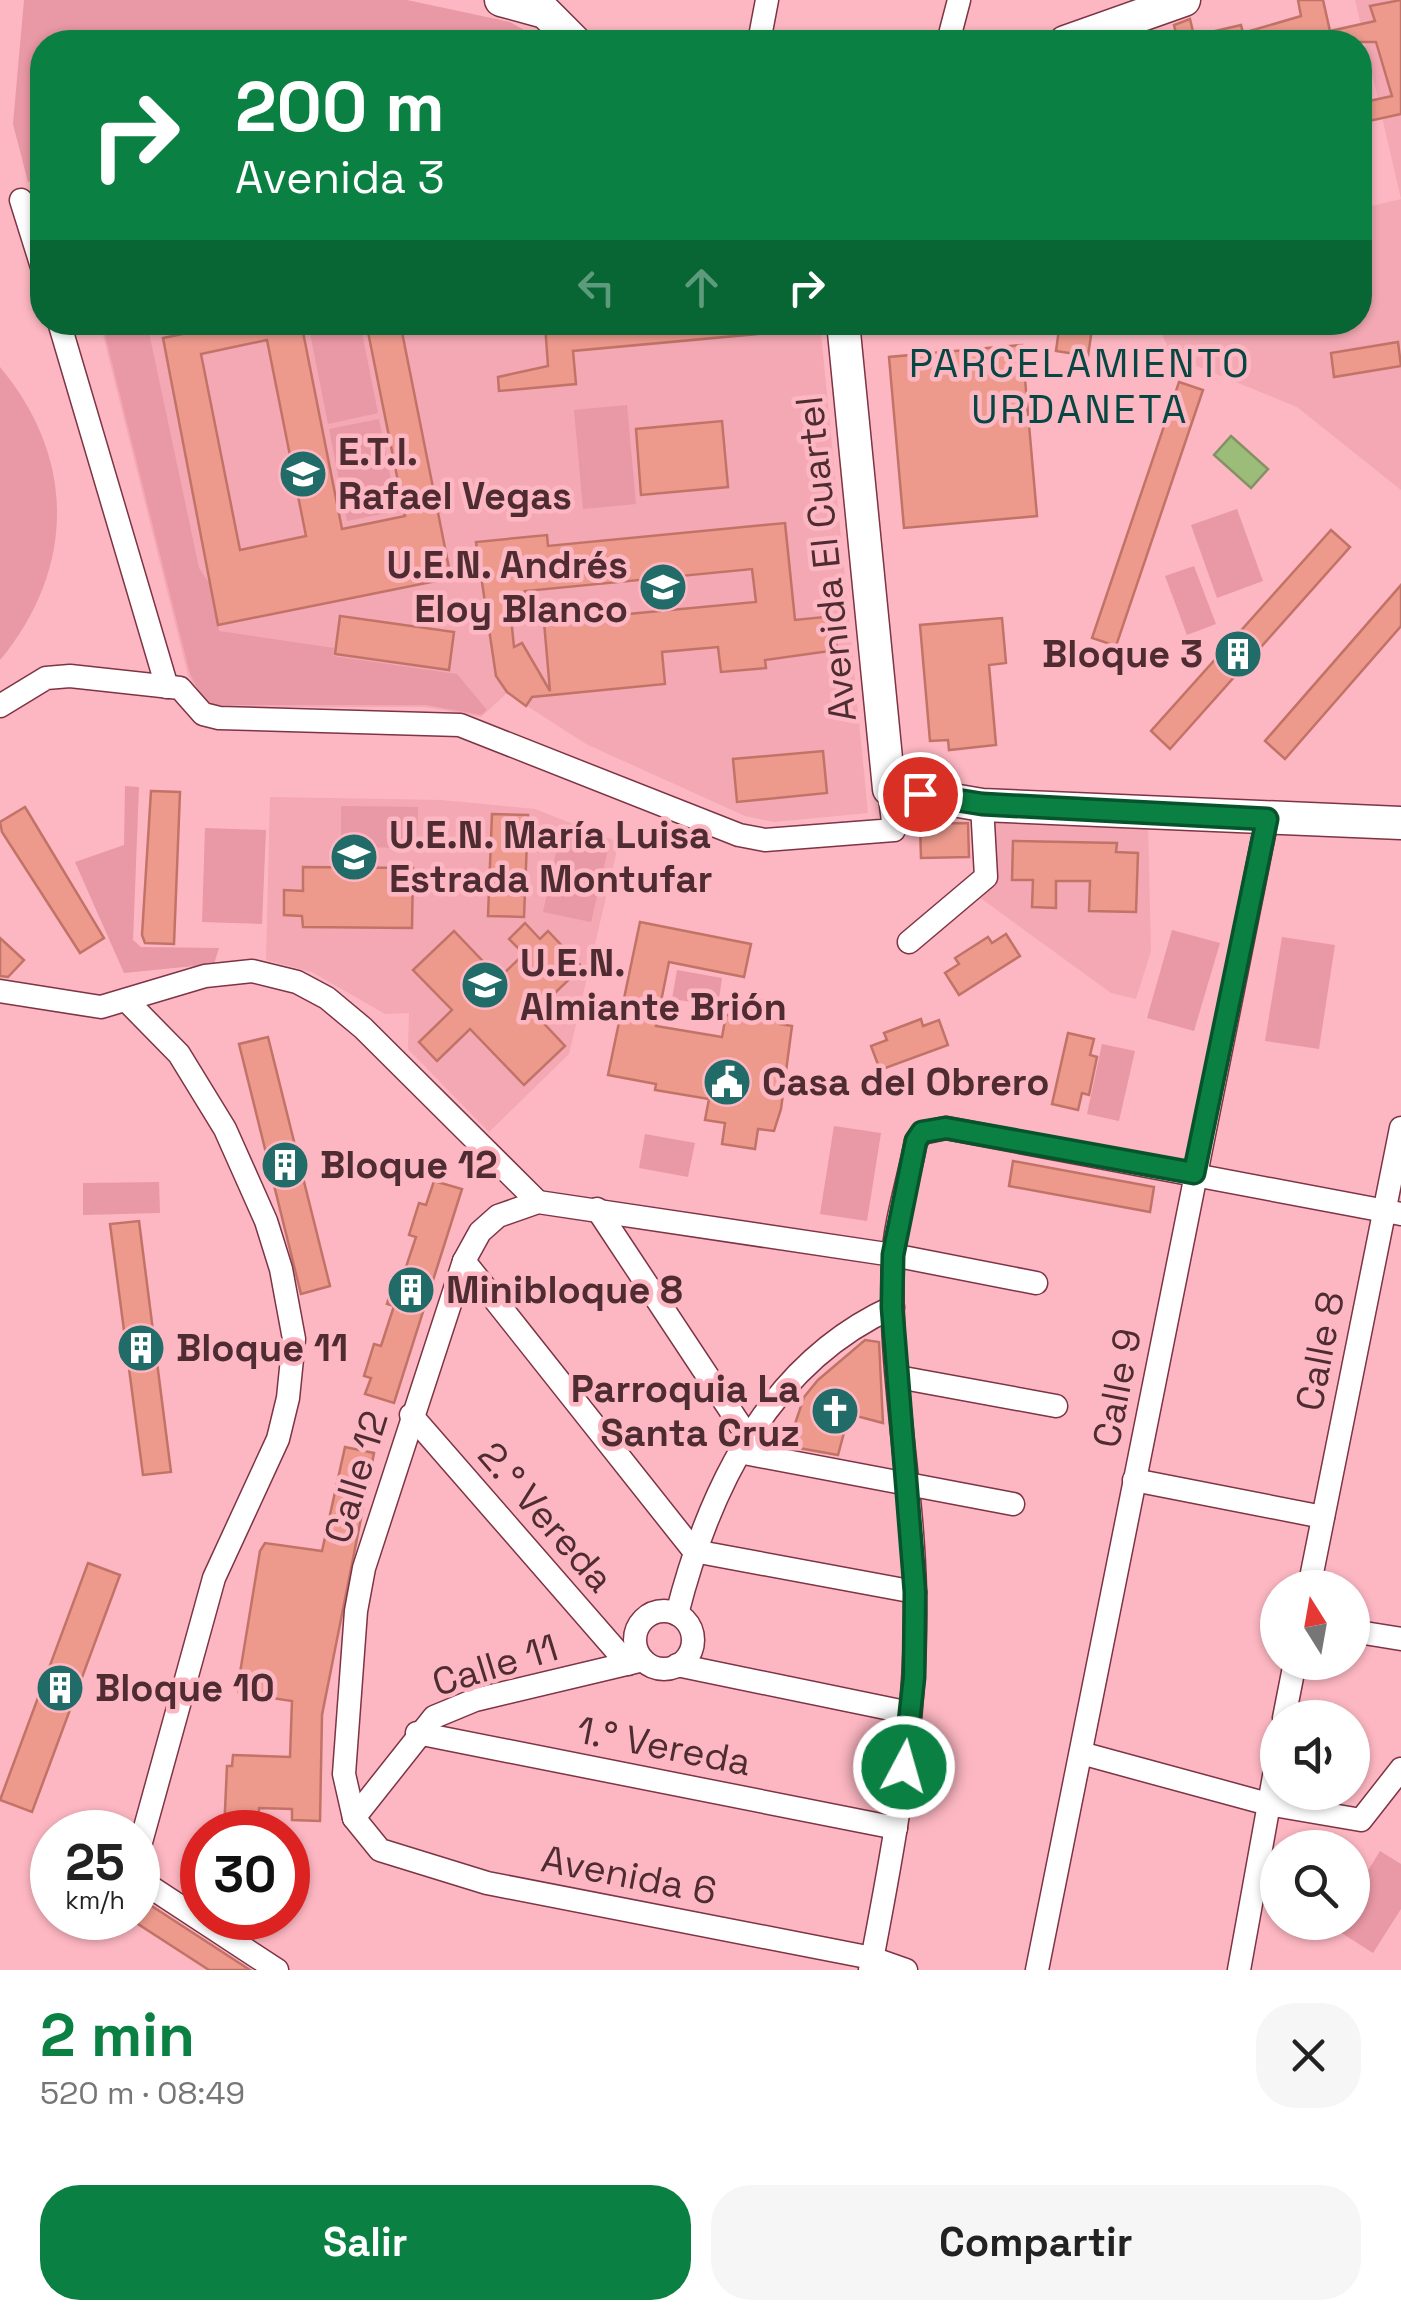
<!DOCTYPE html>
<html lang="es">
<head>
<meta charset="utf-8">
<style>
  body { margin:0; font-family:"Space Grotesk",sans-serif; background:#f6f6f6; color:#222; height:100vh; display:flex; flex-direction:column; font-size:38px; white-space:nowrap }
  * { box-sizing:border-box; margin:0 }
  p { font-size:32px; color:#767676 }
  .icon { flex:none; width:55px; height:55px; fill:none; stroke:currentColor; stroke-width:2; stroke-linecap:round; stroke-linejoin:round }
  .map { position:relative; height:1970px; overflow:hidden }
  .panel { display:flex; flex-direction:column; background:#fff; flex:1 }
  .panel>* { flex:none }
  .banner { position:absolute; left:30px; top:30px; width:1342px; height:305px; border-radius:40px; box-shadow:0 2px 8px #0004; background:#0b8043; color:#fff; overflow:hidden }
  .needle { width:65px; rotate:349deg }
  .controls { position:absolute; left:1260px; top:1570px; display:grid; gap:20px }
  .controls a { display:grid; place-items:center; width:110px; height:110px; border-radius:50%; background:#fff; box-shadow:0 2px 8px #0004; font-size:50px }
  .speed { position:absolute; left:30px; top:1810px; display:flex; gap:20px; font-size:50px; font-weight:700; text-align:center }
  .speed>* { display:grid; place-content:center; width:130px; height:130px; border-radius:50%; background:#fff; box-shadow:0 2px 8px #0004; line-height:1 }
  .speed small { font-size:25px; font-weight:400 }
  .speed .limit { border:15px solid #d22; background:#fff; color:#111 }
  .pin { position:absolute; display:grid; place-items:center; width:85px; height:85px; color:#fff; margin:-42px; border:5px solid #fff; border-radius:50%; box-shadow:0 2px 10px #0007 }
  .me { position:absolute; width:110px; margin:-55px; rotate:6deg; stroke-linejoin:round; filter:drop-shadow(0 0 8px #0008) }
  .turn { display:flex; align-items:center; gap:35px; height:210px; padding:0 40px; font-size:45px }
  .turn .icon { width:130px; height:130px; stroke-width:2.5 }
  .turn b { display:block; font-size:70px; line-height:85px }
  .lanes { display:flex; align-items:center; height:95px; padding:0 40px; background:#0003; justify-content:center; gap:50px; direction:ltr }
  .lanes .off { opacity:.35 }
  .round { display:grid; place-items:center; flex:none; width:105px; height:105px; border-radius:40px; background:#f6f6f6 }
  .headline { display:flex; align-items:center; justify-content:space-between; height:170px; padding:0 40px }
  h1 { font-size:60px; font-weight:700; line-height:75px; color:#0b8043 }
  .button { display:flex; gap:20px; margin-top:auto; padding:20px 40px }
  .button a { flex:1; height:115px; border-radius:40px; background:#0b8043; color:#fff; font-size:40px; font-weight:700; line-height:115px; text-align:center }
  .button a+a { background:#f6f6f6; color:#222 }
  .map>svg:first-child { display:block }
  .built { fill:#f3a8b3 }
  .green { fill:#e998a5 }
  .water { fill:#9cbc79; stroke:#859164; stroke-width:2.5 }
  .building { fill:#ed9a8d; stroke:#c27367; stroke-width:2.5; fill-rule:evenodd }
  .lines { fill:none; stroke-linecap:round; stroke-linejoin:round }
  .street-casing { stroke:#7d3444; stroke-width:25 }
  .secondary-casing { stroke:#7d3444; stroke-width:35 }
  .street { stroke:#fff; stroke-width:22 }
  .secondary { stroke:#fff; stroke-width:32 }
  .route-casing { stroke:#07532c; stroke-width:25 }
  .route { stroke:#0b8043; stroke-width:18 }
  .labels { text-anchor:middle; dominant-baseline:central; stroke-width:9; stroke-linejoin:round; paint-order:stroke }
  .poi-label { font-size:38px; font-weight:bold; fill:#4e2c32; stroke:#fdb7c2; text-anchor:start }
  .street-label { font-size:38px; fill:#4e2c32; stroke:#fdb7c2 }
  .neighbourhood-label { font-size:40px; letter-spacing:2.5px; fill:#064744; stroke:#fdb7c2 }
</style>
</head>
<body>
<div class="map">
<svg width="1401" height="1970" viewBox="0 0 1401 1970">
  <rect width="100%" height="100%" fill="#fdb7c2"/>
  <g class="built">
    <path d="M1355 0H1401V490L1297 407 1172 356 1157 323 1360 322V209L1401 199Z"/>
    <path d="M100 323H820L868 813 774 822 745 816 586 744 507 693 481 717 426 707H205L188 675Z"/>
    <path d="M270 797 441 800 535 809 619 842 569 1054 489 1132 408 1049 409 1013 385 1014 312 972 266 960Z"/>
    <path d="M992 815 1148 825 1151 951 1136 999 1111 993 979 897Z"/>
  </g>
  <g class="green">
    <path d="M24 0H407L510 22 545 42H42V178L28 182 13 124Z"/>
    <path d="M102 323H147L199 568 209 583 219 631 334 648 333 656 457 674 487 710 481 715 426 705H206L190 674Z"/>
    <path d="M360 323 378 413 328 424 310 333Z"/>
    <path d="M0 367C76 458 76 568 0 660Z"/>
    <path d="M627 405 636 504 583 509 574 410Z"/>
    <path d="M379 419 397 511 347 521 329 429Z"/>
    <path d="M1237 509 1263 581 1217 598 1191 525Z"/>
    <path d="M1194 566 1216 624 1187 635 1165 576Z"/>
    <path d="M125 786 139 787 133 940 141 947 219 948 214 964 124 973 75 862 124 845Z"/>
    <path d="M341 806 418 807 417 848 341 847Z"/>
    <path d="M205 828 266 830 262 924 202 922Z"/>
    <path d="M561 830 610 841 591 922 543 912Z"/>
    <path d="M1172 930 1220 943 1194 1031 1147 1018Z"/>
    <path d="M1282 937 1335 945 1319 1049 1265 1041Z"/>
    <path d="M677 970 722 978 718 1006 672 999Z"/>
    <path d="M1102 1044 1135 1051 1119 1121 1087 1114Z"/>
    <path d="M834 1126 881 1133 867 1221 820 1214Z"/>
    <path d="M645 1134 695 1143 688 1177 639 1168Z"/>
    <path d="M159 1182 160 1213 83 1215V1183Z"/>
    <path d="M1380 1851 1401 1864V1909L1373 1953 1332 1927 1335 1923 1352 1922 1353 1895Z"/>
  </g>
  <path class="water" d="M1231 436 1268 469 1251 488 1214 455Z"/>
  <g class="building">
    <path d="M1298 0H1323L1330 31 1375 21 1370 6 1401 0V114L1360 123V103L1392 96 1376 42H1305L1304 38 1284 42H1178L1174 25 1190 19 1194 36 1241 25 1243 33 1301 16Z"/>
    <path d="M240 322H301L342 529 405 516 366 322H400L451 578 218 625 163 338ZM267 340 306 536 240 550 201 354Z"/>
    <path d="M555 322H756L757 334 573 351 576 384 499 391 498 377 548 366 545 324Z"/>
    <path d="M1060 322H1093L1088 356 1056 351Z"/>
    <path d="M1398 342 1401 366 1334 377 1331 353Z"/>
    <path d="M1022 345 1037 516 904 528 889 357Z"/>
    <path d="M1179 382 1203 390 1116 646 1092 638Z"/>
    <path d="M722 421 728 487 641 495 636 429Z"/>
    <path d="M785 523 795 620 834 616 837 650 765 660 766 668 721 672 718 647 662 652 665 684 532 697 526 706 507 692 496 676 476 542 547 535 548 546ZM752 569 756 602 544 622 550 691 522 643 514 647 510 607 527 605 525 591Z"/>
    <path d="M1331 530 1350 547 1170 749 1151 731Z"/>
    <path d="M1401 585V626L1285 759 1265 741Z"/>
    <path d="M340 616 454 632 449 670 335 654Z"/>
    <path d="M1002 618 1006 663 989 665 996 745 949 750 948 740 930 741 920 625Z"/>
    <path d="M823 751 827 793 737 802 733 759Z"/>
    <path d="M151 791 180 792 174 944 145 943 142 935Z"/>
    <path d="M25 807 104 938 80 953 2 832 0 822Z"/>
    <path d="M492 814 528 815 524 917 488 916Z"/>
    <path d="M968 823 969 857 921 858 920 824Z"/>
    <path d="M1013 841 1117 843 1116 852 1138 853 1136 912 1089 911 1090 881H1056V908L1032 907 1033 880H1012Z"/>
    <path d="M303 867 413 868 412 928 303 927 302 916 284 915V890L303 891Z"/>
    <path d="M640 922 751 944 744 977 669 962 656 1026 722 1037 726 1015 747 1018 750 999 784 1004 780 1024 792 1026 781 1109 774 1131 758 1129 755 1149 722 1144 725 1123 705 1120 709 1099 655 1090 656 1084 608 1075Z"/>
    <path d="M525 923 540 939 548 931 582 967 534 1013 565 1046 524 1085 470 1029 437 1061 419 1042 452 1010 413 970 454 931 499 978 524 954 509 939Z"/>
    <path d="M1006 934 1020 956 959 995 945 973 959 964 955 958 988 937 992 943Z"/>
    <path d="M0 938 24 960 8 977 0 976Z"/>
    <path d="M921 1019 923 1026 939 1020 948 1045 880 1070 871 1046 887 1040 884 1033Z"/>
    <path d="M1068 1033 1094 1039 1090 1055 1097 1057 1089 1095 1082 1093 1078 1110 1052 1104Z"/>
    <path d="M268 1037 330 1286 301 1294 239 1044Z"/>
    <path d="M1013 1161 1154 1187 1150 1212 1009 1186Z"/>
    <path d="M434 1181 462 1189 394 1403 365 1394 371 1378 364 1376 374 1344 381 1346 394 1306 387 1304 396 1274 403 1276 416 1237 409 1235 419 1203 426 1205Z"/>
    <path d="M139 1221 171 1472 143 1475 110 1224Z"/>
    <path d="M865 1340 879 1342 883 1423 849 1414 838 1455 765 1442 776 1426 793 1430 804 1397 818 1380Z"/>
    <path d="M345 1447 374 1453 322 1715 320 1821 292 1820V1809L259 1808 258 1832H224L227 1766H232L233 1755 290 1757 292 1701 239 1693 238 1685 260 1551 265 1543 322 1551Z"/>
    <path d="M88 1563 120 1575 32 1812 0 1800Z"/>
    <path d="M138 1896 141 1899 250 1970H209L138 1924Z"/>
  </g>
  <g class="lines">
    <g class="street-casing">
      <g id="street">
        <path d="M759 42 767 0"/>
        <path d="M948 42 959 0"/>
        <path d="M21 200 42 267"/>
        <path d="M59 322 167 687"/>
        <path d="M0 706 46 678 70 676 180 688 203 714 219 718 460 725 739 835 765 840 894 830 889 789"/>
        <path d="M909 942 986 877 982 805"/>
        <path d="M0 991 101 1007 205 976 252 971 297 982 327 998 363 1028 538 1202"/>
        <path d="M126 1000 179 1054 225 1129 266 1221 281 1269 294 1339 288 1398 278 1439 214 1578 138 1853"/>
        <path d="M597 1209 748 1437"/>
        <path d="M464 1261 694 1551 915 1592"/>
        <path d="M898 1377 1056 1406"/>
        <path d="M411 1415 628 1664"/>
        <path d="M739 1452 1013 1504"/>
        <path d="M1134 1480 1323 1517"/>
        <path d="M1309 1588 1401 1128"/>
        <circle cx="664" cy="1640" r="29"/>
        <path d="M677 1614C709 1488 769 1363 893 1307"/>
        <path d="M1352 1631 1401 1639"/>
        <path d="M677 1665 910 1713"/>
        <path d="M1284 1718 1295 1662"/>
        <path d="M417 1733 896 1828"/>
        <path d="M1081 1753 1268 1804 1361 1820 1401 1769"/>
        <path d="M354 1818 434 1717 475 1700 643 1660"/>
        <path d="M138 1872 149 1886 277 1970"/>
        <path d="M870 1970C894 1846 918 1720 915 1593 913 1482 888 1371 893 1260 895 1221 909 1179 916 1141L922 1133 946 1128 1401 1214"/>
        <path d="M906 1970 872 1958 487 1883 380 1850 354 1818 344 1774 356 1611 364 1568 464 1261 480 1232 498 1216 538 1202 893 1255 1036 1283"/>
        <path d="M1037 1970 1267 819"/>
        <path d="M1239 1970 1278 1754"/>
      </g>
    </g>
    <g class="secondary-casing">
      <g id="secondary">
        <path d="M501 0 545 12 575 42"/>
        <path d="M1065 42 1184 0"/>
        <path d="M843 322 889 789 982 805 1401 823"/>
      </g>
    </g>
    <use href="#street" class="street"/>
    <use href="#secondary" class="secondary"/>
  </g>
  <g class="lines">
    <g class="route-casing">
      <path id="route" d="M904 1767 914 1677 915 1592 892 1307 893 1255 916 1141 922 1132 946 1128 1194 1173 1267 819 982 804 920 794"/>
    </g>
    <use href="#route" class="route"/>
  </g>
  <defs>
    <g id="school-disc" transform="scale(2.5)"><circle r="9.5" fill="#216c68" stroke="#fdb7c2"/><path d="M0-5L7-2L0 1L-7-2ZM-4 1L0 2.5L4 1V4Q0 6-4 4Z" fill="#fff"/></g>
    <g id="building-disc" transform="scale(2.5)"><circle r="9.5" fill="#216c68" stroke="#fdb7c2"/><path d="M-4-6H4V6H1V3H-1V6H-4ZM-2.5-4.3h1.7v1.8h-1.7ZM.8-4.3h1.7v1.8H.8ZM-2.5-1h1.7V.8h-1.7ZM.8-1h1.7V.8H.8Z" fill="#fff"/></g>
    <g id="civic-disc" transform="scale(2.5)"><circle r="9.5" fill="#216c68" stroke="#fdb7c2"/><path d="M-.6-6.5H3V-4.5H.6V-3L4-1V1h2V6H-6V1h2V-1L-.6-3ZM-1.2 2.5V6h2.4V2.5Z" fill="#fff"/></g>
    <g id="church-disc" transform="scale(2.5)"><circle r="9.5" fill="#216c68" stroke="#fdb7c2"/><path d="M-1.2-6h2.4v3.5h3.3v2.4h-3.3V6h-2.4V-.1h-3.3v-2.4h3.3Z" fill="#fff"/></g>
  </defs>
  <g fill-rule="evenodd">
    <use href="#school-disc" x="303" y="474"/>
    <use href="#school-disc" x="663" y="587"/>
    <use href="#building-disc" x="1238" y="654"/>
    <use href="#school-disc" x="354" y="857"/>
    <use href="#school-disc" x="485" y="985"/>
    <use href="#civic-disc" x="727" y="1082"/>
    <use href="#building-disc" x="285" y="1165"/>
    <use href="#building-disc" x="411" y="1290"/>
    <use href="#building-disc" x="141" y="1348"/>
    <use href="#church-disc" x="835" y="1411"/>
    <use href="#building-disc" x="60" y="1688"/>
  </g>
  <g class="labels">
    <g class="poi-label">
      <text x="338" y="452">E.T.I.<tspan x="338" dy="44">Rafael Vegas</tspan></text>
      <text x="628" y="565" text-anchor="end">U.E.N. Andrés<tspan x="628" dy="44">Eloy Blanco</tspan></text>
      <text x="1203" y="654" text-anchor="end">Bloque 3</text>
      <text x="389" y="835">U.E.N. María Luisa<tspan x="389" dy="44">Estrada Montufar</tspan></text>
      <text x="520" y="963">U.E.N.<tspan x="520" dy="44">Almiante Brión</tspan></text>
      <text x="762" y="1082">Casa del Obrero</text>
      <text x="320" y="1165">Bloque 12</text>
      <text x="446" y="1290">Minibloque 8</text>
      <text x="176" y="1348">Bloque 11</text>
      <text x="800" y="1389" text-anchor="end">Parroquia La<tspan x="800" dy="44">Santa Cruz</tspan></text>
      <text x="95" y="1688">Bloque 10</text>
    </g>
    <g class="street-label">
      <text transform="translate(826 559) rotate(-96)">Avenida El Cuartel</text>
      <text transform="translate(1320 1351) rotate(-79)">Calle 8</text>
      <text transform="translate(1117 1388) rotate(-79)">Calle 9</text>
      <text transform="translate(356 1477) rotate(-73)">Calle 12</text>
      <text transform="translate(546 1517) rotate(49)">2.° Vereda</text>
      <text transform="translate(495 1665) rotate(-17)">Calle 11</text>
      <text transform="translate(664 1746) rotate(11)">1.° Vereda</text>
      <text transform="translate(629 1875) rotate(11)">Avenida 6</text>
    </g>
    <g class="neighbourhood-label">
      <text x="1080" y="363">PARCELAMIENTO<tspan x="1080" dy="46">URDANETA</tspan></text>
    </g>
  </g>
</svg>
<div class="controls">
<a><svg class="needle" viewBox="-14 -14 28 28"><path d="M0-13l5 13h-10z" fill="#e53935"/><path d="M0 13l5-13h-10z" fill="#767676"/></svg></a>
<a><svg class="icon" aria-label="sound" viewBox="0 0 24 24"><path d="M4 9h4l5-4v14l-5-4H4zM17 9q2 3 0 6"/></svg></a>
<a><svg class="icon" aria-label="search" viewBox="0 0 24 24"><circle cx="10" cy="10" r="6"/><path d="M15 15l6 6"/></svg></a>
</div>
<div class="speed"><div>25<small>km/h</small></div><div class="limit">30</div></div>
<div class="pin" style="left:920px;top:794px;background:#d93025"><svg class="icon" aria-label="arrive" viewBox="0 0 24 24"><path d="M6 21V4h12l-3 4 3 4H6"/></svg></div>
<svg class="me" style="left:904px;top:1767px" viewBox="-20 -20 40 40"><circle r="17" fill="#0b8043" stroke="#fff" stroke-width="3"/><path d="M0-11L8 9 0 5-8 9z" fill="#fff"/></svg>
<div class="banner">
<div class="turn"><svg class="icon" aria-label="right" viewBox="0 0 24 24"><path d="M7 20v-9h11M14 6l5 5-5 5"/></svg><div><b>200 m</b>Avenida 3</div></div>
<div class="lanes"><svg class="icon off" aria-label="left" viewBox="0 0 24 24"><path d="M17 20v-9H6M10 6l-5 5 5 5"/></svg><svg class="icon off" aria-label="ahead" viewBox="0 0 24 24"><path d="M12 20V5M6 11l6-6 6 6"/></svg><svg class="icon" aria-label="right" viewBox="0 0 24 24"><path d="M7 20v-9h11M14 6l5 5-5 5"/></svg></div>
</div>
</div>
<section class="panel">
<div class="headline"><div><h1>2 min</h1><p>520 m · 08:49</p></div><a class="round"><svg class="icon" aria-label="close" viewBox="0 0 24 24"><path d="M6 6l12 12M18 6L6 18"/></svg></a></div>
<div class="button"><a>Salir</a><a>Compartir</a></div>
</section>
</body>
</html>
